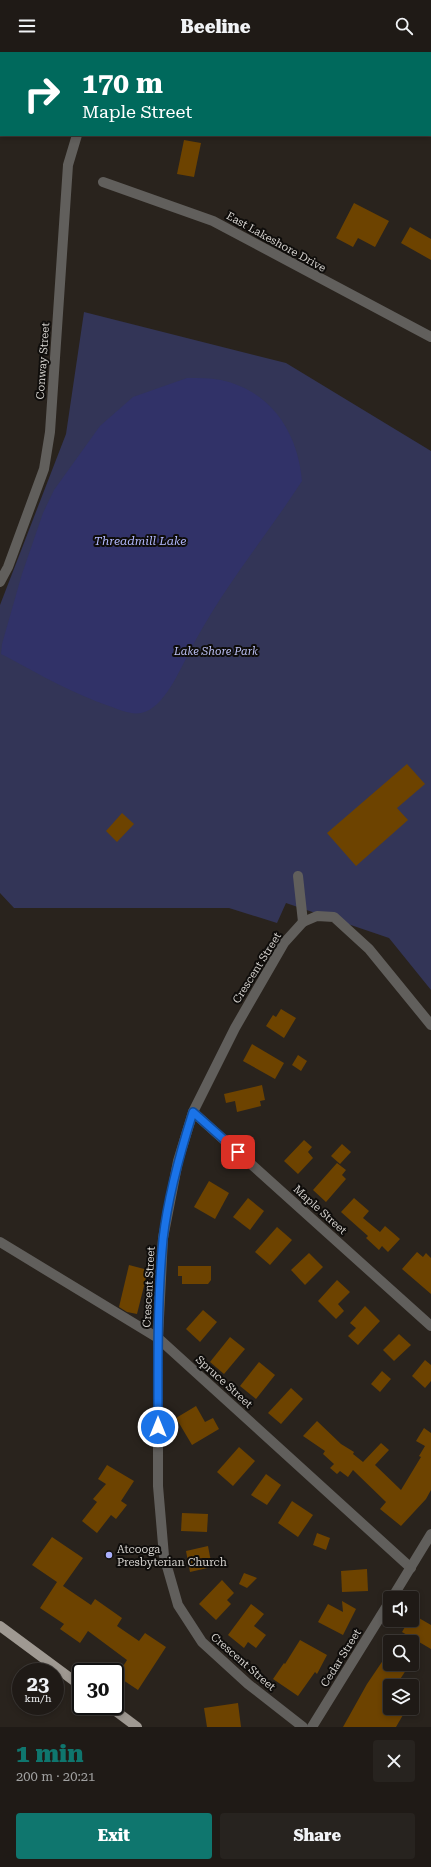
<!DOCTYPE html>
<html lang="en">
<head>
<meta charset="utf-8">
<style>
  body { margin:0; font-family:"Roboto Serif",serif; background:#27231f; color:#f1f3f6; height:100vh; display:flex; flex-direction:column; font-size:15px; white-space:nowrap }
  * { box-sizing:border-box; margin:0 }
  p { font-size:13px; color:#a1a1a1 }
  .icon { flex:none; width:22px; height:22px; fill:none; stroke:currentColor; stroke-width:2; stroke-linecap:round; stroke-linejoin:round }
  .map { position:relative; height:1675px; overflow:hidden }
  .details { display:flex; flex-direction:column; background:#1f1a16; flex:1 }
  .details>* { flex:none }
  .top-card { position:absolute; left:0px; top:0px; width:431px; height:84px; box-shadow:0 2px 6px #0003,0 0 0 1px #3c3835; background:#00695c; color:#fff; overflow:hidden }
  .buttons { position:absolute; left:383px; top:1539px; display:grid; gap:8px }
  .buttons a { display:grid; place-items:center; width:36px; height:36px; border-radius:4px; background:#1f1a16; box-shadow:0 2px 6px #0003,0 0 0 1px #3c3835; font-size:20px }
  .speed { position:absolute; left:12px; top:1611px; display:flex; gap:8px; font-size:20px; font-weight:700; text-align:center }
  .speed>* { display:grid; place-content:center; width:52px; height:52px; border-radius:50%; background:#1f1a16; box-shadow:0 2px 6px #0003,0 0 0 1px #3c3835; line-height:1 }
  .speed small { font-size:10px; font-weight:400 }
  .speed .limit { border:2px solid #111; border-radius:6px; background:#fff; color:#111 }
  .pin { position:absolute; display:grid; place-items:center; width:34px; height:34px; color:#fff; margin:-17px; border-radius:8px; box-shadow:0 2px 6px #0006 }
  .me { position:absolute; width:44px; margin:-22px; rotate:0deg; stroke-linejoin:round; filter:drop-shadow(0 0 3px #0008) }
  .turn { display:flex; align-items:center; gap:14px; height:84px; padding:0 16px; font-size:18px }
  .turn .icon { width:52px; height:52px; stroke-width:2.5 }
  .turn b { display:block; font-size:28px; line-height:34px }
  .round { display:grid; place-items:center; flex:none; width:42px; height:42px; border-radius:4px; background:#27231f }
  .overview { display:flex; align-items:center; justify-content:space-between; height:68px; padding:0 16px }
  h1 { font-size:24px; font-weight:800; line-height:30px; color:#0f766e }
  .primary-button { display:flex; gap:8px; margin-top:auto; padding:8px 16px }
  .primary-button a { flex:1; height:46px; border-radius:4px; background:#0f766e; color:#fff; font-size:16px; font-weight:800; line-height:46px; text-align:center }
  .primary-button a+a { background:#27231f; color:#f1f3f6 }
  header { display:flex; justify-content:space-between; align-items:center; height:52px; padding:0 16px; background:#1f1a16; font-size:18px; font-weight:800 }
  .map>svg:first-child { display:block }
  .green { fill:#333557 }
  .water { fill:#313268 }
  .building { fill:#6d4300 }
  .lines { fill:none; stroke-linecap:round; stroke-linejoin:round }
  .street { stroke:#615f5c; stroke-width:10 }
  .primary { stroke:#9f9992; stroke-width:10 }
  .route-casing { stroke:#114b97; stroke-width:10 }
  .route { stroke:#1a73e8; stroke-width:7 }
  .poi-dot { fill:#aab0fc; stroke:#0f0d0b; stroke-width:1.5 }
  .labels { text-anchor:middle; dominant-baseline:central; stroke-width:4; stroke-linejoin:round; paint-order:stroke }
  .street-label { font-size:11px; fill:#d5d2ce; stroke:#0f0d0b }
  .park-label { font-size:11px; font-style:italic; fill:#bbc0f4; stroke:#0f0d0b }
  .poi-label { font-size:11px; fill:#d5d2ce; stroke:#0f0d0b; text-anchor:start }
  .water-label { font-size:12px; font-style:italic; fill:#b1b8fc; stroke:#0f0d0b }
</style>
</head>
<body>
<header><svg class="icon" aria-label="menu" viewBox="0 0 24 24"><path d="M4 6h16M4 12h16M4 18h16"/></svg>Beeline<svg class="icon" aria-label="search" viewBox="0 0 24 24"><circle cx="10" cy="10" r="6"/><path d="M15 15l6 6"/></svg></header>
<div class="map">
<svg width="431" height="1675" viewBox="0 0 431 1675">
  <rect width="100%" height="100%" fill="#29231d"/>
  <path class="green" d="M84 260 286 311 431 399V938L389 886 286 851 277 871 229 856H14L0 841V553L66 382Z"/>
  <path class="water" d="M187 326C198 326 210 326 221 328 271 339 298 380 302 429 265 486 221 538 190 599 180 617 164 657 141 661 130 663 118 657 109 654 72 641 42 624 7 605L1 602 2 592 22 522 43 461 54 438 100 374 133 345Z"/>
  <g class="building">
    <path d="M184 88 201 91 194 125 177 122Z"/>
    <path d="M354 151 389 169 375 195 358 186 353 195 336 186Z"/>
    <path d="M410 175 431 187V208L401 191Z"/>
    <path d="M407 712 425 732 397 756 408 768 356 814 327 781Z"/>
    <path d="M122 761 134 772 117 790 106 779Z"/>
    <path d="M281 957 296 966 284 986 266 974 273 963 276 965Z"/>
    <path d="M252 992 284 1011 275 1027 243 1009Z"/>
    <path d="M298 1003 307 1009 301 1019 292 1013Z"/>
    <path d="M262 1033 265 1048 260 1049 261 1054 237 1060 235 1049 226 1051 224 1042Z"/>
    <path d="M304 1088 312 1095 308 1100 313 1106 298 1122 284 1109Z"/>
    <path d="M342 1092 351 1100 340 1112 331 1104Z"/>
    <path d="M337 1111 346 1118 342 1123 346 1127 326 1150 313 1138Z"/>
    <path d="M209 1129 229 1141 215 1167 194 1155Z"/>
    <path d="M248 1146 264 1159 250 1178 233 1165Z"/>
    <path d="M354 1146 369 1159 363 1166 380 1180 385 1174 400 1187 388 1200 382 1194 379 1198 366 1186 368 1184 341 1160Z"/>
    <path d="M277 1175 292 1188 270 1213 255 1200Z"/>
    <path d="M417 1200 423 1205 426 1201 431 1206V1242L402 1217Z"/>
    <path d="M309 1201 323 1215 305 1233 291 1218Z"/>
    <path d="M129 1213 148 1218 137 1262 127 1260 119 1255Z"/>
    <path d="M178 1214H211V1228L208 1232H182V1224H178Z"/>
    <path d="M337 1228 350 1240 338 1252 344 1259 336 1267 318 1249Z"/>
    <path d="M365 1254 380 1269 358 1293 348 1284 356 1276 350 1271Z"/>
    <path d="M203 1258 217 1270 200 1290 186 1277Z"/>
    <path d="M399 1282 411 1293 394 1309 383 1298Z"/>
    <path d="M230 1285 245 1297 224 1322 210 1310Z"/>
    <path d="M425 1308 431 1313V1329L425 1336 412 1324Z"/>
    <path d="M259 1310 275 1323 256 1347 240 1334Z"/>
    <path d="M382 1319 391 1327 380 1340 371 1332Z"/>
    <path d="M291 1336 303 1347 281 1372 268 1361Z"/>
    <path d="M196 1354 205 1370 213 1366 219 1377 192 1393 176 1366Z"/>
    <path d="M317 1369 341 1392 354 1400 353 1402 363 1410 381 1391 389 1398 375 1413 401 1438 421 1405 419 1404 425 1394 416 1389 424 1376 431 1381V1438L426 1447 401 1474 380 1457 386 1450 353 1418 348 1425 340 1419 337 1422 330 1416 334 1412 323 1402 325 1399 303 1384Z"/>
    <path d="M239 1395 255 1409 233 1434 217 1420Z"/>
    <path d="M107 1413 134 1429 121 1449 127 1453 116 1467 111 1463 97 1481 82 1469 97 1450 93 1447 106 1432 98 1427Z"/>
    <path d="M266 1422 281 1433 267 1453 251 1443Z"/>
    <path d="M292 1449 313 1463 298 1485 278 1471Z"/>
    <path d="M182 1461 208 1462 207 1480 181 1479Z"/>
    <path d="M317 1481 330 1486 326 1498 313 1493Z"/>
    <path d="M52 1485 83 1506 63 1534 91 1553 95 1547 122 1566 117 1574 139 1589 145 1581 166 1595 138 1638 117 1624 127 1608 88 1579 80 1591 60 1577 64 1572 40 1556 57 1530 32 1513Z"/>
    <path d="M208 1494 212 1515 190 1520 186 1499Z"/>
    <path d="M367 1517 368 1539 342 1540 341 1519Z"/>
    <path d="M244 1521 257 1526 247 1536 239 1532Z"/>
    <path d="M222 1528 234 1541 227 1548 231 1552 216 1568 199 1552Z"/>
    <path d="M342 1549 356 1557 343 1583 318 1570 328 1552 343 1560Z"/>
    <path d="M251 1552 264 1562 254 1574 266 1583 256 1596 248 1590 244 1596 228 1583Z"/>
    <path d="M412 1562 431 1573V1597L402 1580 409 1568H412Z"/>
    <path d="M300 1588 327 1603 317 1622 315 1620 298 1644 273 1627 284 1611 285 1612Z"/>
    <path d="M390 1598V1612H410L397 1632 390 1627V1656H407L396 1675H343L367 1632Z"/>
    <path d="M238 1651 241 1675H207L204 1656Z"/>
  </g>
  <g class="lines">
    <g class="street">
      <path d="M141 1 142 0"/>
      <path d="M103 130 213 169 431 285"/>
      <path d="M0 530 8 515 44 417 50 380 68 113 77 83"/>
      <path d="M298 824 303 870"/>
      <path d="M193 1060 431 1274"/>
      <path d="M0 1190 158 1286 411 1516"/>
      <path d="M392 1546 431 1482"/>
      <path d="M303 1675 248 1632 202 1590 178 1553 164 1504 158 1434V1286L163 1186 178 1109 193 1060 235 976 284 891 303 870 317 864 334 865 369 897 431 973"/>
      <path d="M312 1675 390 1549"/>
    </g>
    <g class="primary">
      <path d="M0 1574 81 1634"/>
      <path d="M109 1654 137 1675"/>
    </g>
  </g>
  <g class="lines">
    <g class="route-casing">
      <path id="route" d="M158 1375C158 1312 157 1249 163 1187 168 1144 180 1101 193 1060L238 1100"/>
    </g>
    <use href="#route" class="route"/>
  </g>
  <circle class="poi-dot" cx="109" cy="1503" r="4"/>
  <g class="labels">
    <g class="street-label">
      <text transform="translate(276 190) rotate(29)">East Lakeshore Drive</text>
      <text transform="translate(43 309) rotate(-86)">Conway Street</text>
      <text transform="translate(257 916) rotate(-58)">Crescent Street</text>
      <text transform="translate(320 1158) rotate(42)">Maple Street</text>
      <text transform="translate(149 1235) rotate(-87)">Crescent Street</text>
      <text transform="translate(224 1330) rotate(42)">Spruce Street</text>
      <text transform="translate(341 1606) rotate(-58)">Cedar Street</text>
      <text transform="translate(243 1610) rotate(41)">Crescent Street</text>
    </g>
    <g class="park-label">
      <text x="216" y="599">Lake Shore Park</text>
    </g>
    <g class="poi-label">
      <text x="117" y="1497">Atcooga<tspan x="117" dy="13">Presbyterian Church</tspan></text>
    </g>
    <g class="water-label">
      <text x="140" y="489">Threadmill Lake</text>
    </g>
  </g>
</svg>
<div class="buttons">
<a><svg class="icon" aria-label="sound" viewBox="0 0 24 24"><path d="M4 9h4l5-4v14l-5-4H4zM17 9q2 3 0 6"/></svg></a>
<a><svg class="icon" aria-label="search" viewBox="0 0 24 24"><circle cx="10" cy="10" r="6"/><path d="M15 15l6 6"/></svg></a>
<a><svg class="icon" aria-label="layers" viewBox="0 0 24 24"><path d="M12 4l9 5-9 5-9-5zM3 14l9 5 9-5"/></svg></a>
</div>
<div class="speed"><div>23<small>km/h</small></div><div class="limit">30</div></div>
<div class="pin" style="left:238px;top:1100px;background:#d93025"><svg class="icon" aria-label="arrive" viewBox="0 0 24 24"><path d="M6 21V4h12l-3 4 3 4H6"/></svg></div>
<svg class="me" style="left:158px;top:1375px" viewBox="-20 -20 40 40"><circle r="17" fill="#1a73e8" stroke="#fff" stroke-width="3"/><path d="M0-11L8 9 0 5-8 9z" fill="#fff"/></svg>
<div class="top-card">
<div class="turn"><svg class="icon" aria-label="right" viewBox="0 0 24 24"><path d="M7 20v-9h11M14 6l5 5-5 5"/></svg><div><b>170 m</b>Maple Street</div></div>
</div>
</div>
<section class="details">
<div class="overview"><div><h1>1 min</h1><p>200 m · 20:21</p></div><a class="round"><svg class="icon" aria-label="close" viewBox="0 0 24 24"><path d="M6 6l12 12M18 6L6 18"/></svg></a></div>
<div class="primary-button"><a>Exit</a><a>Share</a></div>
</section>
</body>
</html>
